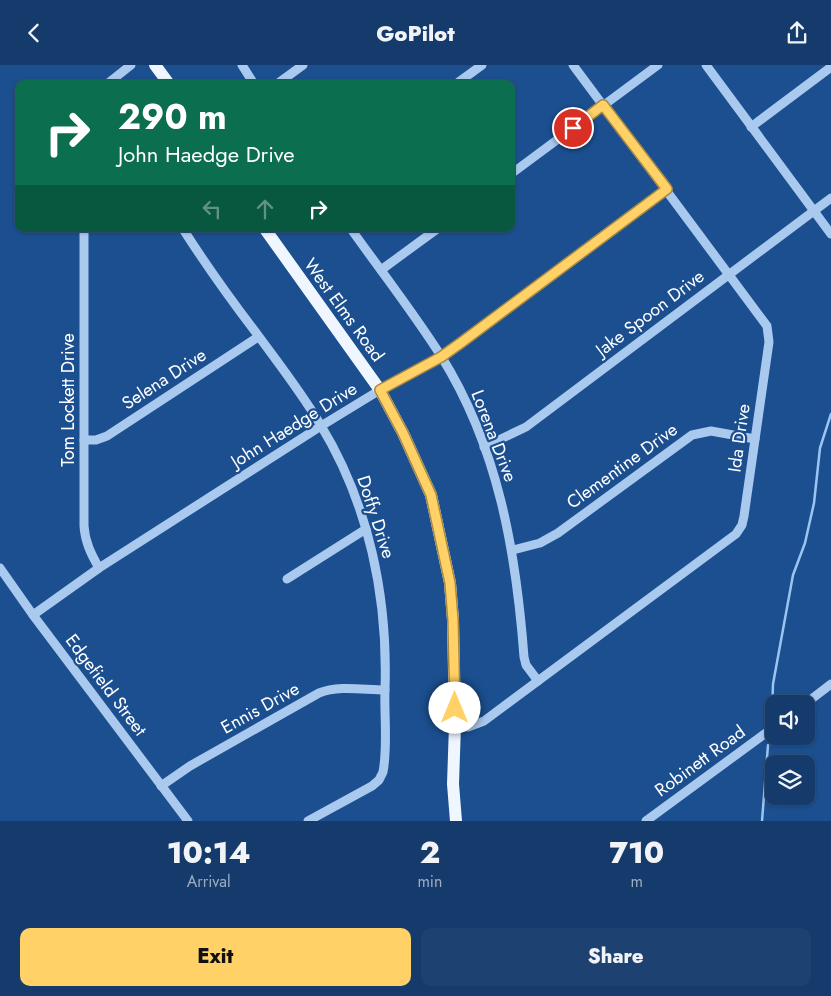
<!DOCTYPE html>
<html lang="en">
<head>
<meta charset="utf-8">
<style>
  body { margin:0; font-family:Jost,sans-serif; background:#1d4271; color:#f1f3f6; height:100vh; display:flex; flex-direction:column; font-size:19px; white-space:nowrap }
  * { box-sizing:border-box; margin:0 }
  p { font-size:16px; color:#9dadc1 }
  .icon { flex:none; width:28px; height:28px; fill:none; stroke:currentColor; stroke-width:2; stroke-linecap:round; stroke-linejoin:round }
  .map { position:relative; height:756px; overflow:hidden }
  .details { display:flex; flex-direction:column; background:#143b6b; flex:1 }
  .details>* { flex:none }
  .top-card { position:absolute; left:15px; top:15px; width:500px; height:152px; border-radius:10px; box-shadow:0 1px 4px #0004,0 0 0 1px #33557e; background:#0b6e4f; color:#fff; overflow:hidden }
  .buttons { position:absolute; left:765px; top:630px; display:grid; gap:10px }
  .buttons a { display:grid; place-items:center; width:50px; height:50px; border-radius:10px; background:#143b6b; box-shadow:0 1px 4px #0004,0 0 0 1px #33557e; font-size:25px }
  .pin { position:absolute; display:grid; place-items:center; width:42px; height:42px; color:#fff; margin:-21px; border:2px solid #fff; border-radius:50%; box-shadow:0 1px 5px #0007 }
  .me { position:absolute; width:55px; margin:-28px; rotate:0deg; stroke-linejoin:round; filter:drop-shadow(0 0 4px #0008) }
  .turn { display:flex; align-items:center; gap:18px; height:105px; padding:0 20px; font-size:22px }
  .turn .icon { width:65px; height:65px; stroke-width:2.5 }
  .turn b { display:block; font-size:35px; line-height:42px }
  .lanes { display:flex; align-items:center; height:48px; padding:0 20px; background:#0003; justify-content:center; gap:25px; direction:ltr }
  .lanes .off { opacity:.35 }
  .eta { display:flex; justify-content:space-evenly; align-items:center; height:85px; text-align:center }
  .eta b { font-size:30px; font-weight:800; line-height:35px }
  .action { display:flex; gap:10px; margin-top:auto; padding:10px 20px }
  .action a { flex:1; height:58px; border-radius:10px; background:#ffd166; color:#111; font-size:20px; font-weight:800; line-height:58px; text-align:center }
  .action a+a { background:#1d4271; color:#f1f3f6 }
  header { display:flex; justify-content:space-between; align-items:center; height:65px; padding:0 20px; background:#143b6b; font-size:22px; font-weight:800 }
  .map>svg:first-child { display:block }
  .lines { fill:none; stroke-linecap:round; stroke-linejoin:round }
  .stream { stroke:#9cc4f0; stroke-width:2.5 }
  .minor { stroke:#a9c9ee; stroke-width:9 }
  .major { stroke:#f0f6ff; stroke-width:12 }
  .route-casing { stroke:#a68842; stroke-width:12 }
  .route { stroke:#ffd166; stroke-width:9 }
  .labels { text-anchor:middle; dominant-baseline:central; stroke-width:4.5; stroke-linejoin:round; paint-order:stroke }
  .street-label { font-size:18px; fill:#fff; stroke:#1b4f8f }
</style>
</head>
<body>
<header><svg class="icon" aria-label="back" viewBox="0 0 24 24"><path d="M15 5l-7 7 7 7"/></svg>GoPilot<svg class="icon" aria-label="share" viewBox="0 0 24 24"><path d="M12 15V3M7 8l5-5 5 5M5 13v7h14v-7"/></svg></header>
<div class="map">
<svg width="831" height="756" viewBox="0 0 831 756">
  <rect width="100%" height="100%" fill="#1b4f8f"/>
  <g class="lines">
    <g class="stream">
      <path d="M772 650 773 619 793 510 805 478 814 438 820 383 831 349"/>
      <path d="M762 756 768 680"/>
    </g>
    <g class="minor">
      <path d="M242 0 254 19"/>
      <path d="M706 0 831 169"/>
      <path d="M107 19 131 0"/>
      <path d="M277 19 303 0"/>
      <path d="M456 19 482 0"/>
      <path d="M751 62 831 2"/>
      <path d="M511 109 658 0"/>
      <path d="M84 164V461C85 477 91 489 99 503"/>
      <path d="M183 164C206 200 231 235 257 269 279 299 301 327 320 359 369 439 388 532 385 624 384 651 388 681 383 707L379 715 372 721 308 756"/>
      <path d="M351 164C381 206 413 247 441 291 498 382 516 486 524 592L526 600 538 616"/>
      <path d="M381 205 437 164"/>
      <path d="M84 375H96L107 371 258 272"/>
      <path d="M484 382 526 362 831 133"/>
      <path d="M513 485 540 478 558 468 692 370 711 366 755 374"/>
      <path d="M0 503 33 550 188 756"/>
      <path d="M287 514 366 464"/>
      <path d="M33 550 99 503 321 361 380 325 441 292 463 277 667 124"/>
      <path d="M805 639 831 619"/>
      <path d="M455 660 468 662 484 656 736 469 742 460 744 451 769 277 767 261 573 0"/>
      <path d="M161 721 190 701 319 628C339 620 364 625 385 625"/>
      <path d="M646 756 774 662"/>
    </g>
    <g class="major">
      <path d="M155 0 169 19"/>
      <path d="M265 164 380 325 403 368 431 430 450 518 453 555 455 660 453 719 456 756"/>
    </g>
  </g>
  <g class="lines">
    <g class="route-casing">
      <path id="route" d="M455 643 453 555 450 518 431 430 403 368 380 325 441 292 462 277 667 124 603 40 573 63"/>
    </g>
    <use href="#route" class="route"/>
  </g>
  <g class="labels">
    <g class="street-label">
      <text transform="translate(344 245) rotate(54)">West Elms Road</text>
      <text transform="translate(650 248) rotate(-37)">Jake Spoon Drive</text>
      <text transform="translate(164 314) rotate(-33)">Selena Drive</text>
      <text transform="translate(68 335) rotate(-90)">Tom Lockett Drive</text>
      <text transform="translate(294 360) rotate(-32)">John Haedge Drive</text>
      <text transform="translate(494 371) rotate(69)">Lorena Drive</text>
      <text transform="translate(739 373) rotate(-82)">Ida Drive</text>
      <text transform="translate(622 401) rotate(-36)">Clementine Drive</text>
      <text transform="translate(376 452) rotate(72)">Doffy Drive</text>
      <text transform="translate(106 620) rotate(53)">Edgefield Street</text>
      <text transform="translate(260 643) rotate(-29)">Ennis Drive</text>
      <text transform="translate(700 696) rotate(-36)">Robinett Road</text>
    </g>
  </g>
</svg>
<div class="buttons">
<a><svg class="icon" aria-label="sound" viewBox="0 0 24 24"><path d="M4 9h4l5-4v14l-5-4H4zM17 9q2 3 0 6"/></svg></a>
<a><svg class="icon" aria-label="layers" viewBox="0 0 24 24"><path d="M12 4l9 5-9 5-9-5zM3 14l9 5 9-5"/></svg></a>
</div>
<div class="pin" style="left:573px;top:63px;background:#d93025"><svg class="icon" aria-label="arrive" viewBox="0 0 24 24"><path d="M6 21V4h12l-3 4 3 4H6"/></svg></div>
<svg class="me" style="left:455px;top:643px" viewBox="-20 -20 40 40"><circle r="19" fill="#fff"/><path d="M0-13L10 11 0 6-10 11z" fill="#ffd166"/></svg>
<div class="top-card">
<div class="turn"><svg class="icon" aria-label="right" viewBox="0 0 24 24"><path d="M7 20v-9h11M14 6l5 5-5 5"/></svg><div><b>290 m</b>John Haedge Drive</div></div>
<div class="lanes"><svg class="icon off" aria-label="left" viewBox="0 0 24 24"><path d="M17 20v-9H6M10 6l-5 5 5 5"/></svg><svg class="icon off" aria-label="ahead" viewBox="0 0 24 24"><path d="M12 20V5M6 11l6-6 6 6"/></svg><svg class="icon" aria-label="right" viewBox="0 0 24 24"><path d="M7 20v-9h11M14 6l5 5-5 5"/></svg></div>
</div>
</div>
<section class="details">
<div class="eta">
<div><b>10:14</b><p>Arrival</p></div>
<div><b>2</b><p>min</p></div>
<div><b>710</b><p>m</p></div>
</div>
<div class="action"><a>Exit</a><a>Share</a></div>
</section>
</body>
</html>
